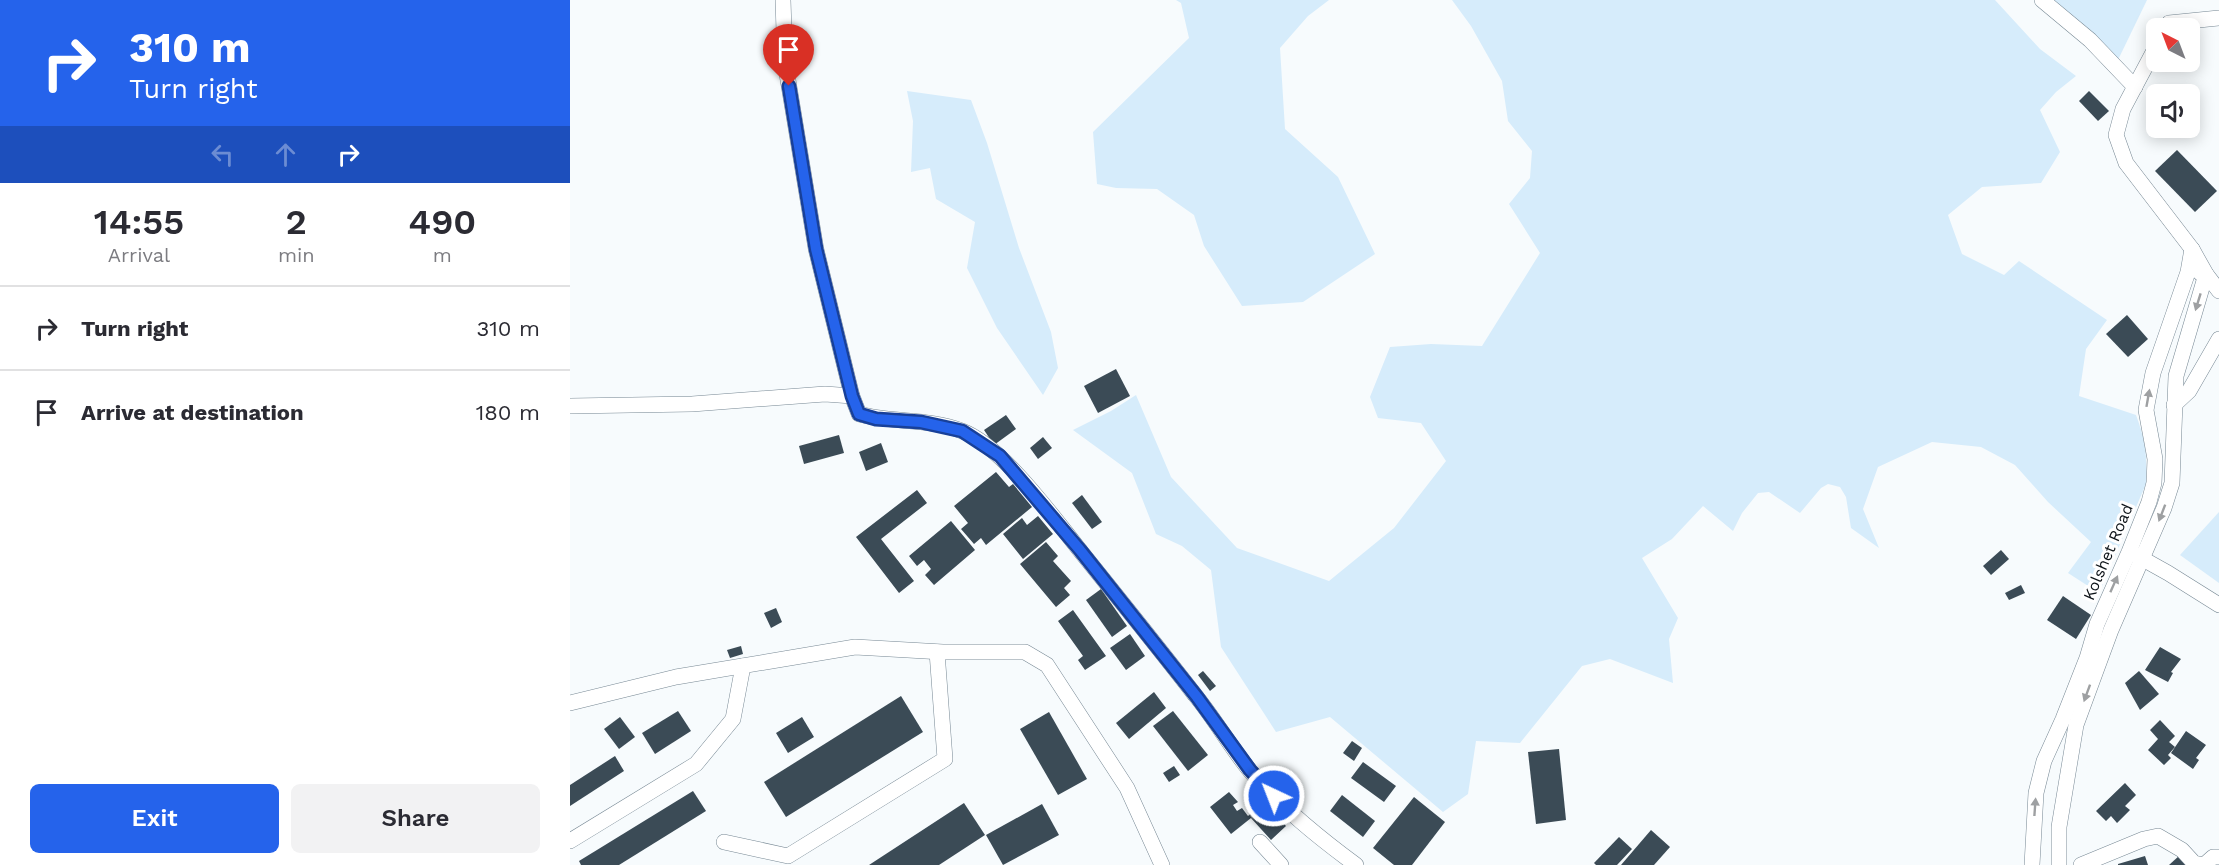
<!DOCTYPE html>
<html lang="en">
<head>
<meta charset="utf-8">
<style>
  body { margin:0; font-family:"Work Sans",sans-serif; background:#f2f2f3; color:#2b2b33; height:100vh; display:flex; flex-direction:column; font-size:22px; white-space:nowrap }
  * { box-sizing:border-box; margin:0 }
  p { font-size:20px; color:#7c7c81 }
  .icon { flex:none; width:33px; height:33px; fill:none; stroke:currentColor; stroke-width:2; stroke-linecap:round; stroke-linejoin:round }
  .map { position:relative; flex:1; overflow:hidden }
  .panel { display:flex; flex-direction:column; background:#fff; width:570px }
  .panel>* { flex:none }
  .hud { background:#2563eb; color:#fff; overflow:hidden }
  .needle { width:39px; rotate:318deg }
  .buttons { position:absolute; left:1576px; top:18px; display:grid; gap:12px }
  .buttons a { display:grid; place-items:center; width:54px; height:54px; border-radius:9px; background:#fff; box-shadow:0 3px 15px #0003; font-size:30px }
  .pin { position:absolute; display:grid; place-items:center; width:51px; height:51px; color:#fff; margin:-62px -26px; border-radius:50% 50% 50% 0; rotate:-45deg; box-shadow:0 0 6px #0007 }
  .pin .icon { rotate:45deg }
  .me { position:absolute; width:66px; margin:-33px; rotate:317deg; stroke-linejoin:round; filter:drop-shadow(0 0 4px #0008) }
  .turn { display:flex; align-items:center; gap:21px; height:126px; padding:0 30px; font-size:27px }
  .turn .icon { width:78px; height:78px; stroke-width:2.5 }
  .turn b { display:block; font-size:42px; line-height:51px }
  .lanes { display:flex; align-items:center; height:57px; padding:0 30px; background:#0003; justify-content:center; gap:30px; direction:ltr }
  .lanes .off { opacity:.35 }
  .eta { display:flex; justify-content:space-evenly; align-items:center; height:102px; text-align:center }
  .eta b { font-size:36px; font-weight:600; line-height:42px }
  .cta { display:flex; gap:12px; margin-top:auto; padding:12px 30px }
  .cta a { flex:1; height:69px; border-radius:9px; background:#2563eb; color:#fff; font-size:24px; font-weight:600; line-height:69px; text-align:center }
  .cta a+a { background:#f2f2f3; color:#2b2b33 }
  ul { padding:0; list-style:none }
  li { display:flex; align-items:center; gap:18px; height:84px; padding:0 30px; border-top:2px solid #e1e1e2 }
  li div { flex:1 }
  li b { display:block; font-size:22px }
  li em { font-style:normal }
  main { display:flex; flex:1; min-height:0 }
  .map>svg:first-child { display:block }
  .green { fill:#d6ecfb }
  .building { fill:#3b4b56 }
  .lines { fill:none; stroke-linecap:round; stroke-linejoin:round }
  .minor-casing { stroke:#778894; stroke-width:16 }
  .minor { stroke:#fff; stroke-width:15 }
  .oneway { fill:#9ea0a2 }
  .route-casing { stroke:#184099; stroke-width:15 }
  .route { stroke:#2563eb; stroke-width:10 }
  .labels { text-anchor:middle; dominant-baseline:central; stroke-width:6; stroke-linejoin:round; paint-order:stroke }
  .street-label { font-size:16px; fill:#0c1217; stroke:#fff }
</style>
</head>
<body>
<main>
<section class="panel">
<div class="hud">
<div class="turn"><svg class="icon" aria-label="right" viewBox="0 0 24 24"><path d="M7 20v-9h11M14 6l5 5-5 5"/></svg><div><b>310 m</b>Turn right</div></div>
<div class="lanes"><svg class="icon off" aria-label="left" viewBox="0 0 24 24"><path d="M17 20v-9H6M10 6l-5 5 5 5"/></svg><svg class="icon off" aria-label="ahead" viewBox="0 0 24 24"><path d="M12 20V5M6 11l6-6 6 6"/></svg><svg class="icon" aria-label="right" viewBox="0 0 24 24"><path d="M7 20v-9h11M14 6l5 5-5 5"/></svg></div>
</div>
<div class="eta">
<div><b>14:55</b><p>Arrival</p></div>
<div><b>2</b><p>min</p></div>
<div><b>490</b><p>m</p></div>
</div>
<ul>
<li><svg class="icon" aria-label="right" viewBox="0 0 24 24"><path d="M7 20v-9h11M14 6l5 5-5 5"/></svg><div><b>Turn right</b></div><em>310 m</em></li>
<li><svg class="icon" aria-label="arrive" viewBox="0 0 24 24"><path d="M6 21V4h12l-3 4 3 4H6"/></svg><div><b>Arrive at destination</b></div><em>180 m</em></li>
</ul>
<div class="cta"><a>Exit</a><a>Share</a></div>
</section>
<div class="map">
<svg width="1649" height="865" viewBox="0 0 1649 865">
  <rect width="100%" height="100%" fill="#f7fbfd"/>
  <g class="green">
    <path d="M606 0H759L738 16 710 48 715 129 768 177 805 254 733 302 672 306 634 246 624 215 587 189 546 188 527 184 523 132 619 38 611 3Z"/>
    <path d="M882 0H1425L1470 49 1506 76 1486 92 1470 110 1490 152 1471 183 1412 187 1378 215 1392 254 1434 275 1449 261 1537 320 1516 349 1509 396 1566 415C1576 442 1577 455 1576 484L1529 593 1498 573 1521 542 1478 502 1445 465 1411 447 1362 442 1308 467 1293 509 1309 548 1281 528 1276 497 1270 487 1258 484 1251 488 1230 513 1199 492 1188 493 1172 513 1163 531 1133 506 1102 539 1072 558 1108 618 1099 639 1103 683 1040 659 1012 666 950 743 906 741 898 794 873 812 760 717 706 732 651 647 641 570 612 546 586 534 562 473 503 430 541 411 566 395 601 477 667 548 759 581 824 528 876 461 851 423 808 418 800 397 820 347 861 344 912 346 970 253 939 204 960 178 962 151 938 121 932 81 901 26Z"/>
    <path d="M1482 0H1577L1546 64Z"/>
    <path d="M337 91 401 100 417 143 449 248 481 332 488 368 473 395 427 328 397 268 405 222 366 199 360 168 341 172 343 121Z"/>
    <path d="M1649 512V583L1610 555Z"/>
  </g>
  <g class="building">
    <path d="M1519 91 1539 111 1528 121 1509 101Z"/>
    <path d="M1607 150 1647 191 1625 212 1585 171Z"/>
    <path d="M1557 315 1578 339 1558 357 1536 334Z"/>
    <path d="M546 369 560 396 528 413 514 386Z"/>
    <path d="M436 415 446 429 424 445 414 430Z"/>
    <path d="M269 435 274 453 234 464 229 446Z"/>
    <path d="M473 437 482 448 468 459 460 448Z"/>
    <path d="M311 443 318 462 296 471 289 452Z"/>
    <path d="M426 472 439 487 443 484 462 507 416 545 411 538 404 544 391 529 398 523 384 506Z"/>
    <path d="M347 490 357 503 311 539 344 581 329 593 286 537Z"/>
    <path d="M512 495 532 522 522 529 502 503Z"/>
    <path d="M468 516 483 534 453 559 433 534 452 518 457 525Z"/>
    <path d="M381 521 405 550 364 585 355 575 361 569 354 560 347 566 339 556Z"/>
    <path d="M476 542 488 556 483 561 501 581 494 588 500 595 486 607 450 564Z"/>
    <path d="M1431 550 1439 559 1421 575 1413 566Z"/>
    <path d="M1451 585 1455 593 1439 600 1435 593Z"/>
    <path d="M531 589 557 626 542 637 516 600Z"/>
    <path d="M1493 596 1521 615 1506 639 1477 620Z"/>
    <path d="M206 608 212 622 201 628 194 613Z"/>
    <path d="M503 610 536 656 515 670 508 660 513 656 488 621Z"/>
    <path d="M560 634 575 656 556 670 540 648Z"/>
    <path d="M171 646 173 654 160 658 157 650Z"/>
    <path d="M1590 647 1611 659 1601 672 1603 673 1598 682 1575 670Z"/>
    <path d="M633 671 646 686 640 691 628 675Z"/>
    <path d="M1569 671 1589 694 1570 710 1555 683Z"/>
    <path d="M584 692 596 708 559 739 546 723Z"/>
    <path d="M331 696 353 732 216 817 194 782Z"/>
    <path d="M108 711 121 731 85 754 72 733Z"/>
    <path d="M603 711 638 755 618 771 583 726Z"/>
    <path d="M479 712 517 779 488 795 450 729Z"/>
    <path d="M50 717 65 737 49 749 34 729Z"/>
    <path d="M232 717 244 737 218 753 206 733Z"/>
    <path d="M1590 720 1605 736 1599 742 1605 747 1598 755 1601 758 1594 765 1578 750 1588 739 1580 730Z"/>
    <path d="M1616 731 1636 745 1626 758 1629 760 1623 769 1601 753Z"/>
    <path d="M782 741 792 748 784 761 773 753Z"/>
    <path d="M989 749 996 820 966 824 958 752Z"/>
    <path d="M45 756 54 771 0 806V785Z"/>
    <path d="M793 762 826 786 814 802 781 778Z"/>
    <path d="M604 766 610 775 599 782 593 773Z"/>
    <path d="M1555 783 1566 795 1555 806 1560 810 1547 823 1541 816 1536 821 1526 811Z"/>
    <path d="M123 791 136 811 49 865H11L9 861Z"/>
    <path d="M659 792 668 802 663 805 667 811 672 808 678 816 694 802 716 826 701 840 681 818 661 834 640 807Z"/>
    <path d="M772 795 805 821 793 837 760 811Z"/>
    <path d="M844 797 875 822 842 865H824L803 848Z"/>
    <path d="M394 803 415 835 369 865H299Z"/>
    <path d="M472 804 489 835 433 865 416 835Z"/>
    <path d="M1081 830 1100 847 1084 865H1051Z"/>
    <path d="M1049 837 1062 849 1047 865H1026L1024 863Z"/>
    <path d="M1610 855 1619 865H1599Z"/>
    <path d="M1575 856 1578 865H1548V864Z"/>
  </g>
  <g class="lines">
    <g class="minor-casing">
      <g id="minor">
        <path d="M213 0 215 62 246 249 282 396 289 414C322 423 359 418 392 431 432 446 484 518 512 553 550 600 588 647 625 695 645 719 661 748 681 772 712 808 748 837 786 865"/>
        <path d="M1472 0 1520 40 1565 87"/>
        <path d="M1596 28 1599 23 1649 18"/>
        <path d="M1630 273 1636 274 1649 291"/>
        <path d="M1604 405 1619 391 1649 339"/>
        <path d="M0 406 122 404 255 394 282 396"/>
        <path d="M1564 554 1598 573 1649 605"/>
        <path d="M0 703 106 677 285 647 373 652H455L477 665 557 788 592 865"/>
        <path d="M0 841 126 764 163 719 173 666"/>
        <path d="M154 842 218 856 375 759 367 652"/>
        <path d="M690 842 711 865"/>
        <path d="M1462 865 1466 793 1474 761 1493 719 1517 658 1527 624 1559 552 1579 502 1584 483 1585 459 1576 410 1583 373 1618 272 1622 249"/>
        <path d="M1489 865V827L1506 725 1541 630 1594 508 1602 483 1606 376 1636 274 1622 249 1556 163 1546 135 1553 109 1587 45"/>
        <path d="M1511 865 1574 839 1588 836 1612 850 1624 863 1634 865 1643 857H1649"/>
      </g>
    </g>
    <use href="#minor" class="minor"/>
  </g>
  <defs><path id="oneway-solid" d="M-6-.8H1V-3.2L6.5 0L1 3.2V.8H-6Z" transform="scale(1.5)"/></defs>
  <g class="oneway">
    <use href="#oneway-solid" transform="translate(1628 302) rotate(107)"/>
    <use href="#oneway-solid" transform="translate(1578 398) rotate(-80)"/>
    <use href="#oneway-solid" transform="translate(1592 513) rotate(111)"/>
    <use href="#oneway-solid" transform="translate(1544 584) rotate(-66)"/>
    <use href="#oneway-solid" transform="translate(1517 693) rotate(110)"/>
    <use href="#oneway-solid" transform="translate(1465 807) rotate(-86)"/>
  </g>
  <g class="lines">
    <g class="route-casing">
      <path id="route" d="M219 86 246 249 282 396 289 414 306 419 351 422 392 431 430 456 510 550 627 697 680 770 704 796"/>
    </g>
    <use href="#route" class="route"/>
  </g>
  <g class="labels">
    <g class="street-label">
      <text transform="translate(1538 552) rotate(-67)">Kolshet Road</text>
    </g>
  </g>
</svg>
<div class="buttons">
<a><svg class="needle" viewBox="-14 -14 28 28"><path d="M0-13l5 13h-10z" fill="#e53935"/><path d="M0 13l5-13h-10z" fill="#7c7c81"/></svg></a>
<a><svg class="icon" aria-label="sound" viewBox="0 0 24 24"><path d="M4 9h4l5-4v14l-5-4H4zM17 9q2 3 0 6"/></svg></a>
</div>
<div class="pin" style="left:219px;top:86px;background:#d93025"><svg class="icon" aria-label="arrive" viewBox="0 0 24 24"><path d="M6 21V4h12l-3 4 3 4H6"/></svg></div>
<svg class="me" style="left:704px;top:796px" viewBox="-20 -20 40 40"><circle r="17" fill="#2563eb" stroke="#fff" stroke-width="3"/><path d="M0-11L8 9 0 5-8 9z" fill="#fff"/></svg>
</div>
</main>
</body>
</html>
